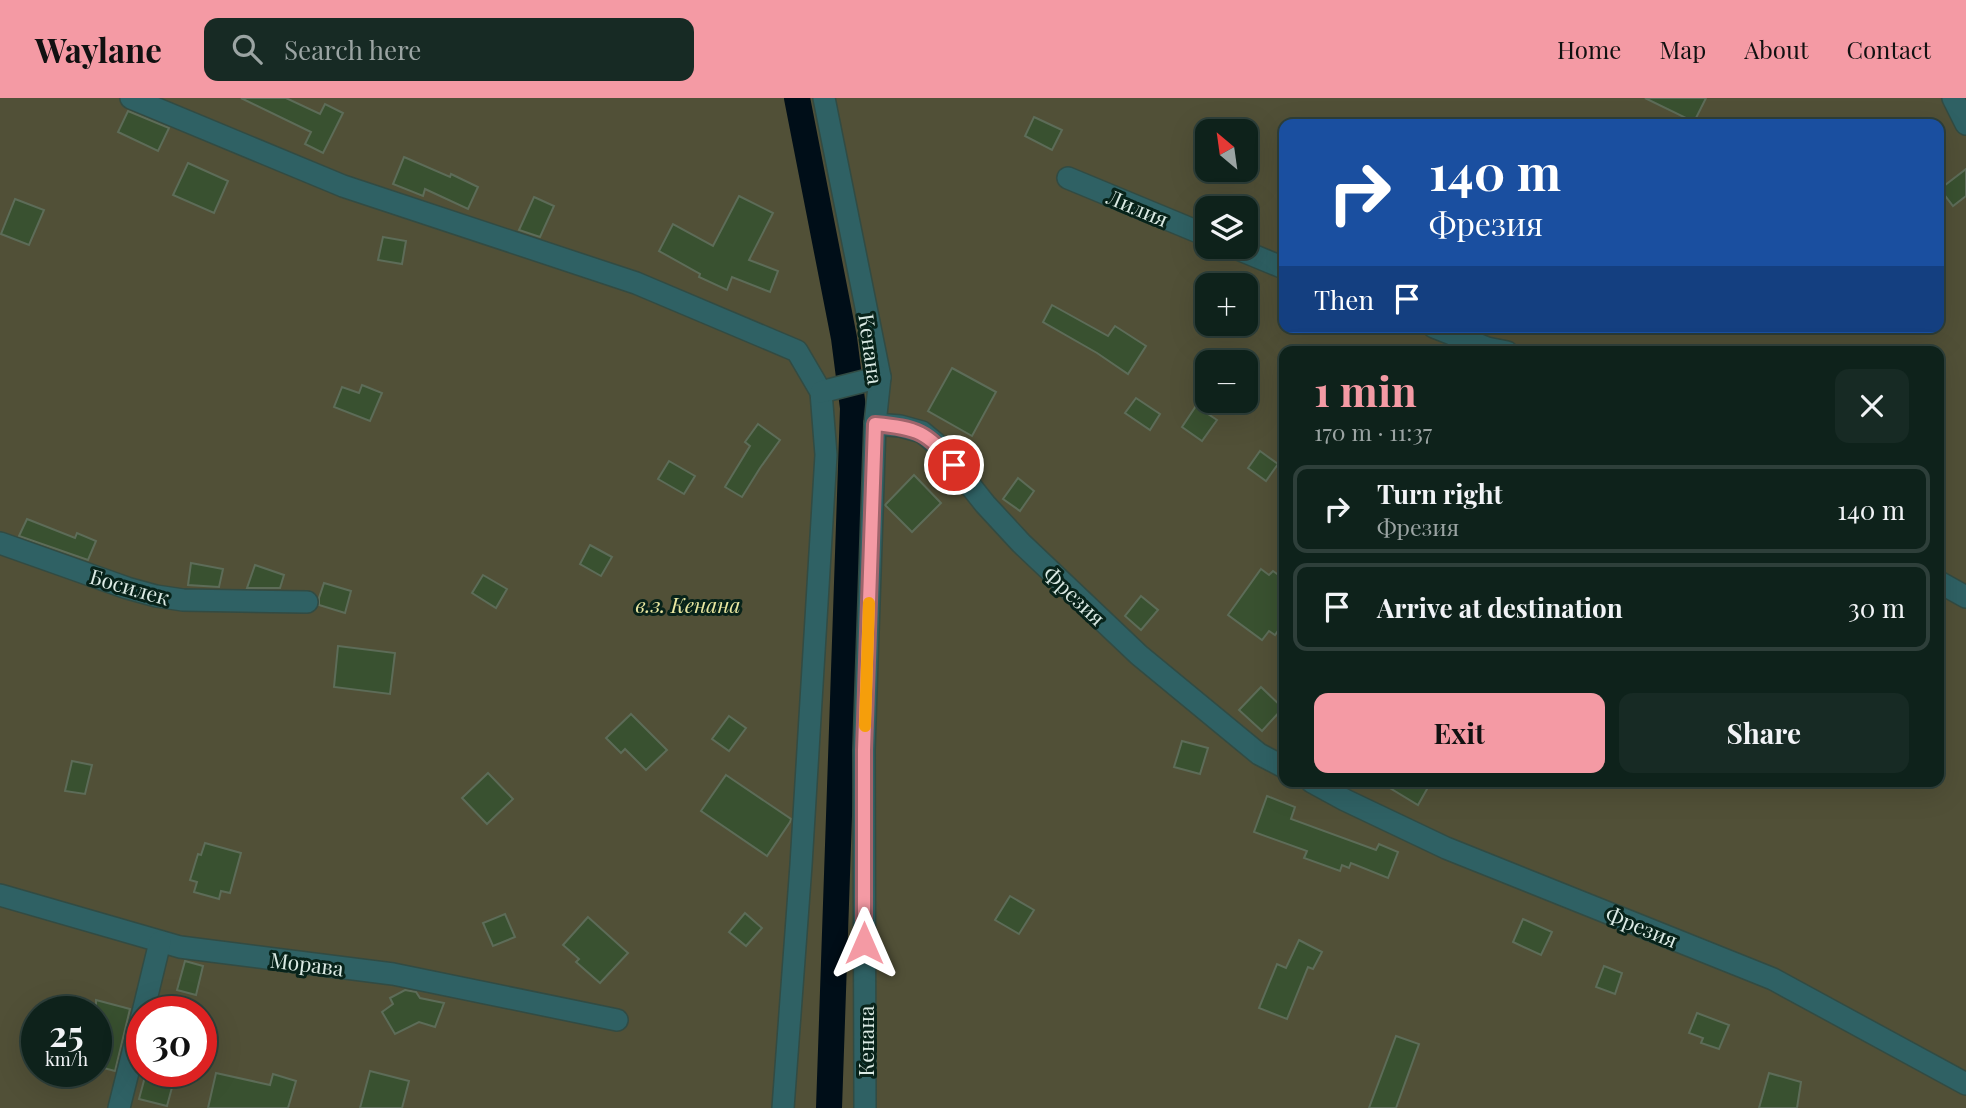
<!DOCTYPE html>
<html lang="en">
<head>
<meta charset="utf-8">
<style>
  body { margin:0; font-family:"Playfair Display",serif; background:#172a24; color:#f1f3f6; height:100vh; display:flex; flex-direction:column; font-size:26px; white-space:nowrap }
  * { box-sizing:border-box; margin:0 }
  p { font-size:23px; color:#9ba4a3 }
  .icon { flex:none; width:38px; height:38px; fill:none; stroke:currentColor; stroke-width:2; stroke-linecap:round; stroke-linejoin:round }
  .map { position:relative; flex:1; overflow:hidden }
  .details { position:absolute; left:1279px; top:248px; width:665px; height:441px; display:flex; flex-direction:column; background:#0e221b; border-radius:14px; box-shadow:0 7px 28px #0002,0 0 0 2px #2e3f3a }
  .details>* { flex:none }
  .guide { position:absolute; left:1279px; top:21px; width:665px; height:214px; border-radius:14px; box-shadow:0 7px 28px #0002,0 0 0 2px #2e3f3a; background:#1a4fa0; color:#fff; overflow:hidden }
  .needle { width:46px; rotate:331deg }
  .fabs { position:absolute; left:1195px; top:21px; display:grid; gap:14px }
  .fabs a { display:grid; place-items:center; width:63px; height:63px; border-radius:14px; background:#0e221b; box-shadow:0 7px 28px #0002,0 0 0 2px #2e3f3a; font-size:35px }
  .speed { position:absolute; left:21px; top:898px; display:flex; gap:14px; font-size:35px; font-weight:700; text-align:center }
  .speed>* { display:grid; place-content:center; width:91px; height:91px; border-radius:50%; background:#0e221b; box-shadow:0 7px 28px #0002,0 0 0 2px #2e3f3a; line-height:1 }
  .speed small { font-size:18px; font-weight:400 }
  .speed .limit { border:10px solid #d22; background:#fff; color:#111 }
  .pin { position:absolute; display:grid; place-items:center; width:60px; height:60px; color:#fff; margin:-30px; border:4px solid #fff; border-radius:50%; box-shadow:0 2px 7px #0007 }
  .me { position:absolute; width:77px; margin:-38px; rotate:0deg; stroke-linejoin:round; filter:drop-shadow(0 0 5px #0008) }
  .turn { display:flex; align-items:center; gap:24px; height:147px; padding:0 35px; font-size:32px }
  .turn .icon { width:91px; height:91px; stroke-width:2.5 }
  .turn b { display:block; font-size:49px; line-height:60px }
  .then { display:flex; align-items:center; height:66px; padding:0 35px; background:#0003; gap:14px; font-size:26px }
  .round { display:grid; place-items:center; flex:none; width:74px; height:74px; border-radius:14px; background:#172a24 }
  .headline { display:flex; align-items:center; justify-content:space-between; height:119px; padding:0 35px }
  h1 { font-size:42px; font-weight:700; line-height:52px; color:#f49aa4 }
  .cta { display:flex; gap:14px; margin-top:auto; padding:14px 35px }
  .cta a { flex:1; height:80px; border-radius:14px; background:#f49aa4; color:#111; font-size:28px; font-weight:700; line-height:80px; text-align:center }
  .cta a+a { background:#172a24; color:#f1f3f6 }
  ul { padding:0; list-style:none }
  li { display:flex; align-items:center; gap:21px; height:88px; margin:0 14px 10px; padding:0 21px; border:4px solid #2e3f3a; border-radius:14px }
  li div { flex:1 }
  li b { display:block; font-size:26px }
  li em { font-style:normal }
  header { display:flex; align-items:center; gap:42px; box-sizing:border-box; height:98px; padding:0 35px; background:#f49aa4; color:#111 }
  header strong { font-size:33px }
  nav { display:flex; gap:38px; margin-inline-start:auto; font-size:24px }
  .search { width:490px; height:63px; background:#172a24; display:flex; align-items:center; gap:18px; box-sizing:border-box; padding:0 24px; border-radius:14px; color:#9ba4a3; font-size:26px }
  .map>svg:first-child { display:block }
  .green { fill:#515037; fill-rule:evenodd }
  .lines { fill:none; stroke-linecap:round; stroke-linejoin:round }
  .canal { stroke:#000e18; stroke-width:26 }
  .building { fill:#395130; stroke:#5d6c58; stroke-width:2 }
  .street-casing { stroke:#324b43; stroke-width:24 }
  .street { stroke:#2f6164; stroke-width:21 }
  .route-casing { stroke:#9f646b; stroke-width:18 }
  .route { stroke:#f49aa4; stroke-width:12 }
  .slow { stroke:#f59e0b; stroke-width:12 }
  .labels { text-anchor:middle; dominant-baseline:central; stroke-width:6; stroke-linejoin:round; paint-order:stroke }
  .street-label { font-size:21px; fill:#dbeae4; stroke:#08231a }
  .park-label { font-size:21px; font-style:italic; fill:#eae8a1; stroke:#08231a }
</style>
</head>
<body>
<header>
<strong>Waylane</strong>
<div class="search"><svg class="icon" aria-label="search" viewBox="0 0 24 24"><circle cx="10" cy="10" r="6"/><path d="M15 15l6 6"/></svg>Search here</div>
<nav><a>Home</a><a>Map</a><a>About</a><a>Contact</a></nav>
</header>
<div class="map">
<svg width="1966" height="1010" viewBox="0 0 1966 1010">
  <rect width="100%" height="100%" fill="#122d24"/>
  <path class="green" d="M0 0H1966V1010H0ZM1284 26H1939V229H1284ZM1208 33H1246V72H1208ZM1208 110H1246V149H1208ZM1208 187H1246V226H1208ZM1284 254H1939V684H1284ZM1208 264H1246V303H1208ZM37 914H96V973H37ZM142 914H201V973H142Z"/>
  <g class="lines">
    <path class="canal" d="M797 0 844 240 853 310 829 1010"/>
  </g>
  <g class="building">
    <path d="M241 0H286L320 16 325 6 343 15 323 55 305 46 311 34Z"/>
    <path d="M1645 0H1706L1694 24Z"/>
    <path d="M128 13 169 30 158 53 118 34Z"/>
    <path d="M1034 19 1062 32 1052 52 1025 38Z"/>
    <path d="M404 59 450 79 451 76 478 89 468 111 425 91 423 98 393 86Z"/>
    <path d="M188 65 228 83 214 115 173 97Z"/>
    <path d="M1966 71V98L1953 108 1940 91Z"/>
    <path d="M739 98 773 115 749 162 778 173 770 194 732 179 727 192 699 179 700 176 659 153 673 126 713 148Z"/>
    <path d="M534 99 554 108 540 139 519 132Z"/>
    <path d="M15 101 44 112 29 147 1 136Z"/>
    <path d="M383 139 406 143 402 166 378 162Z"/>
    <path d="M1052 207 1108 238 1115 228 1146 248 1128 276 1097 255 1043 224Z"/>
    <path d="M952 270 996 294 972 338 928 313Z"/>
    <path d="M362 287 382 295 370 323 334 309 342 289 359 295Z"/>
    <path d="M1136 300 1160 316 1150 332 1125 315Z"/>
    <path d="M1196 308 1217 322 1202 343 1182 329Z"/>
    <path d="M758 326 780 342 760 370 742 399 725 389 750 348 745 344Z"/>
    <path d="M1260 353 1278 366 1266 383 1248 370Z"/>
    <path d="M669 363 695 378 684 396 658 381Z"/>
    <path d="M914 377 941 405 912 434 885 407Z"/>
    <path d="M1018 380 1034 393 1020 413 1003 401Z"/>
    <path d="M27 421 75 440 77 435 96 443 88 462 19 438Z"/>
    <path d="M590 447 612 459 601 478 580 466Z"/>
    <path d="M191 465 223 471 219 489 188 487Z"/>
    <path d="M255 467 284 477 280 490H247Z"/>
    <path d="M1261 471 1269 477 1273 473 1284 481V524L1275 537 1269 533 1262 542 1228 517Z"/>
    <path d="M483 477 507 491 496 510 472 495Z"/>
    <path d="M324 485 351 493 345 515 319 507V500Z"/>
    <path d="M1141 498 1158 512 1141 532 1125 518Z"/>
    <path d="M338 548 395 555 390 596 334 589Z"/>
    <path d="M1261 589 1283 610 1262 633 1239 612Z"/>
    <path d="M631 616 667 652 646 672 625 651 621 655 606 640Z"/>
    <path d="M729 618 746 630 729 653 712 641Z"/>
    <path d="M1182 643 1208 650 1200 676 1174 669Z"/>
    <path d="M72 663 92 667 85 696 65 693Z"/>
    <path d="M488 675 513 701 487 726 462 700Z"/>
    <path d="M726 677 791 721 790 724 767 758 701 713Z"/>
    <path d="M1380 684H1431L1418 707Z"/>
    <path d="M1267 698 1295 709 1291 721 1376 752 1379 746 1398 754 1388 780 1351 765 1349 770 1342 767 1340 773 1304 760 1307 753 1254 734Z"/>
    <path d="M205 745 241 755 230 795 221 793 219 801 194 794 197 784 190 782 198 756 201 757Z"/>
    <path d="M1010 798 1034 812 1019 836 995 822Z"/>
    <path d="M745 815 762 830 746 848 729 834Z"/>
    <path d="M505 816 515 839 493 848 483 825Z"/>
    <path d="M588 819 628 855 600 885 576 864 579 861 563 847Z"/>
    <path d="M1523 821 1552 834 1541 857 1513 844Z"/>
    <path d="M1299 842 1322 854 1313 871 1308 869 1287 921 1259 910 1277 866 1286 870Z"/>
    <path d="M185 863 203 868 196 897 177 892Z"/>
    <path d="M1604 868 1622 875 1615 896 1596 889Z"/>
    <path d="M405 892 416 894 420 900 444 905 435 929 419 924 395 936 382 914 393 906 390 900Z"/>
    <path d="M96 902 130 911 115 973 96 968Z"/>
    <path d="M1697 915 1729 927 1719 951 1701 945 1703 940 1689 935Z"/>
    <path d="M1396 938 1419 946 1396 1010H1369Z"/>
    <path d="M370 973 409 983 402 1010H360Z"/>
    <path d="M146 975 174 982 167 1008 139 1001Z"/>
    <path d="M216 975 270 987 273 976 296 983 288 1010H208Z"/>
    <path d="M1769 975 1801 984 1797 1010H1759Z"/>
  </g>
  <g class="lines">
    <g class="street-casing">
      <g id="street">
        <path d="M131 0 343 88 636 185 797 253 821 294 826 357 801 767 783 1010"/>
        <path d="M824 0 880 279 875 326 864 652 865 1010"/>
        <path d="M1953 0 1966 26"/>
        <path d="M1068 80 1208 138"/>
        <path d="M1233 149 1284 170"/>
        <path d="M1434 229 1487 250 1507 254"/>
        <path d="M821 294 880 279"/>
        <path d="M875 326 900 328 922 334 939 348 985 406 1021 445 1139 557 1259 656 1284 669"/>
        <path d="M0 445 127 490 156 498 183 502 307 504"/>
        <path d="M1939 484 1966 499"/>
        <path d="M1312 684 1345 702 1446 750 1773 881 1966 986"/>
        <path d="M0 797 180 849 393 876 617 922"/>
        <path d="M143 914 160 844"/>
        <path d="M119 1010 142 918"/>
      </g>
    </g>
    <use href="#street" class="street"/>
  </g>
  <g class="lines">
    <g class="route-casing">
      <path id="route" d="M864 845V652L875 326C917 330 928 334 954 367"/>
    </g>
    <use href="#route" class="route"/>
    <path class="slow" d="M865 628 869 505"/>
  </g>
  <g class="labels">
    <g class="street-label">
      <text transform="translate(1138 109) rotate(23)">Лилия</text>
      <text transform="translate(872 251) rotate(82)">Кенана</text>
      <text transform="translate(130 488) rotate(16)">Босилек</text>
      <text transform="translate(1075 497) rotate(43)">Фрезия</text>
      <text transform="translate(1642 828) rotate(22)">Фрезия</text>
      <text transform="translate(307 865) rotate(7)">Морава</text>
      <text transform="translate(865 943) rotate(-90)">Кенана</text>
    </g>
    <g class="park-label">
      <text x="688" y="506">в.з. Кенана</text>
    </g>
  </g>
</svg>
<div class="fabs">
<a><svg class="needle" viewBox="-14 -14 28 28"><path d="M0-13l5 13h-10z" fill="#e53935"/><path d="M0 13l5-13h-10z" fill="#9ba4a3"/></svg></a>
<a><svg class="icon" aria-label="layers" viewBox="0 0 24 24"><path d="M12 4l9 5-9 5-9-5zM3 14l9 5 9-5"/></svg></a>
<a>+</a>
<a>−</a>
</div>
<div class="speed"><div>25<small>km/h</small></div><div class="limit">30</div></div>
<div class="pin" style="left:954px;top:367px;background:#d93025"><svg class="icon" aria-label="arrive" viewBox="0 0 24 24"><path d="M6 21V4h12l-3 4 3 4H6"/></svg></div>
<svg class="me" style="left:864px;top:845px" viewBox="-20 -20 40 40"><path d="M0-17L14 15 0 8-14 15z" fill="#f49aa4" stroke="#fff" stroke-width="4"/></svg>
<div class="guide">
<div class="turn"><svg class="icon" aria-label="right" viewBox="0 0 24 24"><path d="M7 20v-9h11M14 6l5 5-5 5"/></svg><div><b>140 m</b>Фрезия</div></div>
<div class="then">Then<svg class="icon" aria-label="arrive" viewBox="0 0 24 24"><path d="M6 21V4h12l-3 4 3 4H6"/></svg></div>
</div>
<section class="details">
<div class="headline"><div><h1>1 min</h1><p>170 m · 11:37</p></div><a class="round"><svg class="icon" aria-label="close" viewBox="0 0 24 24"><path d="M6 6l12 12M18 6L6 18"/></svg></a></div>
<ul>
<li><svg class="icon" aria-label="right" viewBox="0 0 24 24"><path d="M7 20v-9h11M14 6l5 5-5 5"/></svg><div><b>Turn right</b><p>Фрезия</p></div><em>140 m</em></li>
<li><svg class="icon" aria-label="arrive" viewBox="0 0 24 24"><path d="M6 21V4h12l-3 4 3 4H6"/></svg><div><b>Arrive at destination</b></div><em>30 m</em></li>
</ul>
<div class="cta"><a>Exit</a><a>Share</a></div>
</section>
</div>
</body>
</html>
